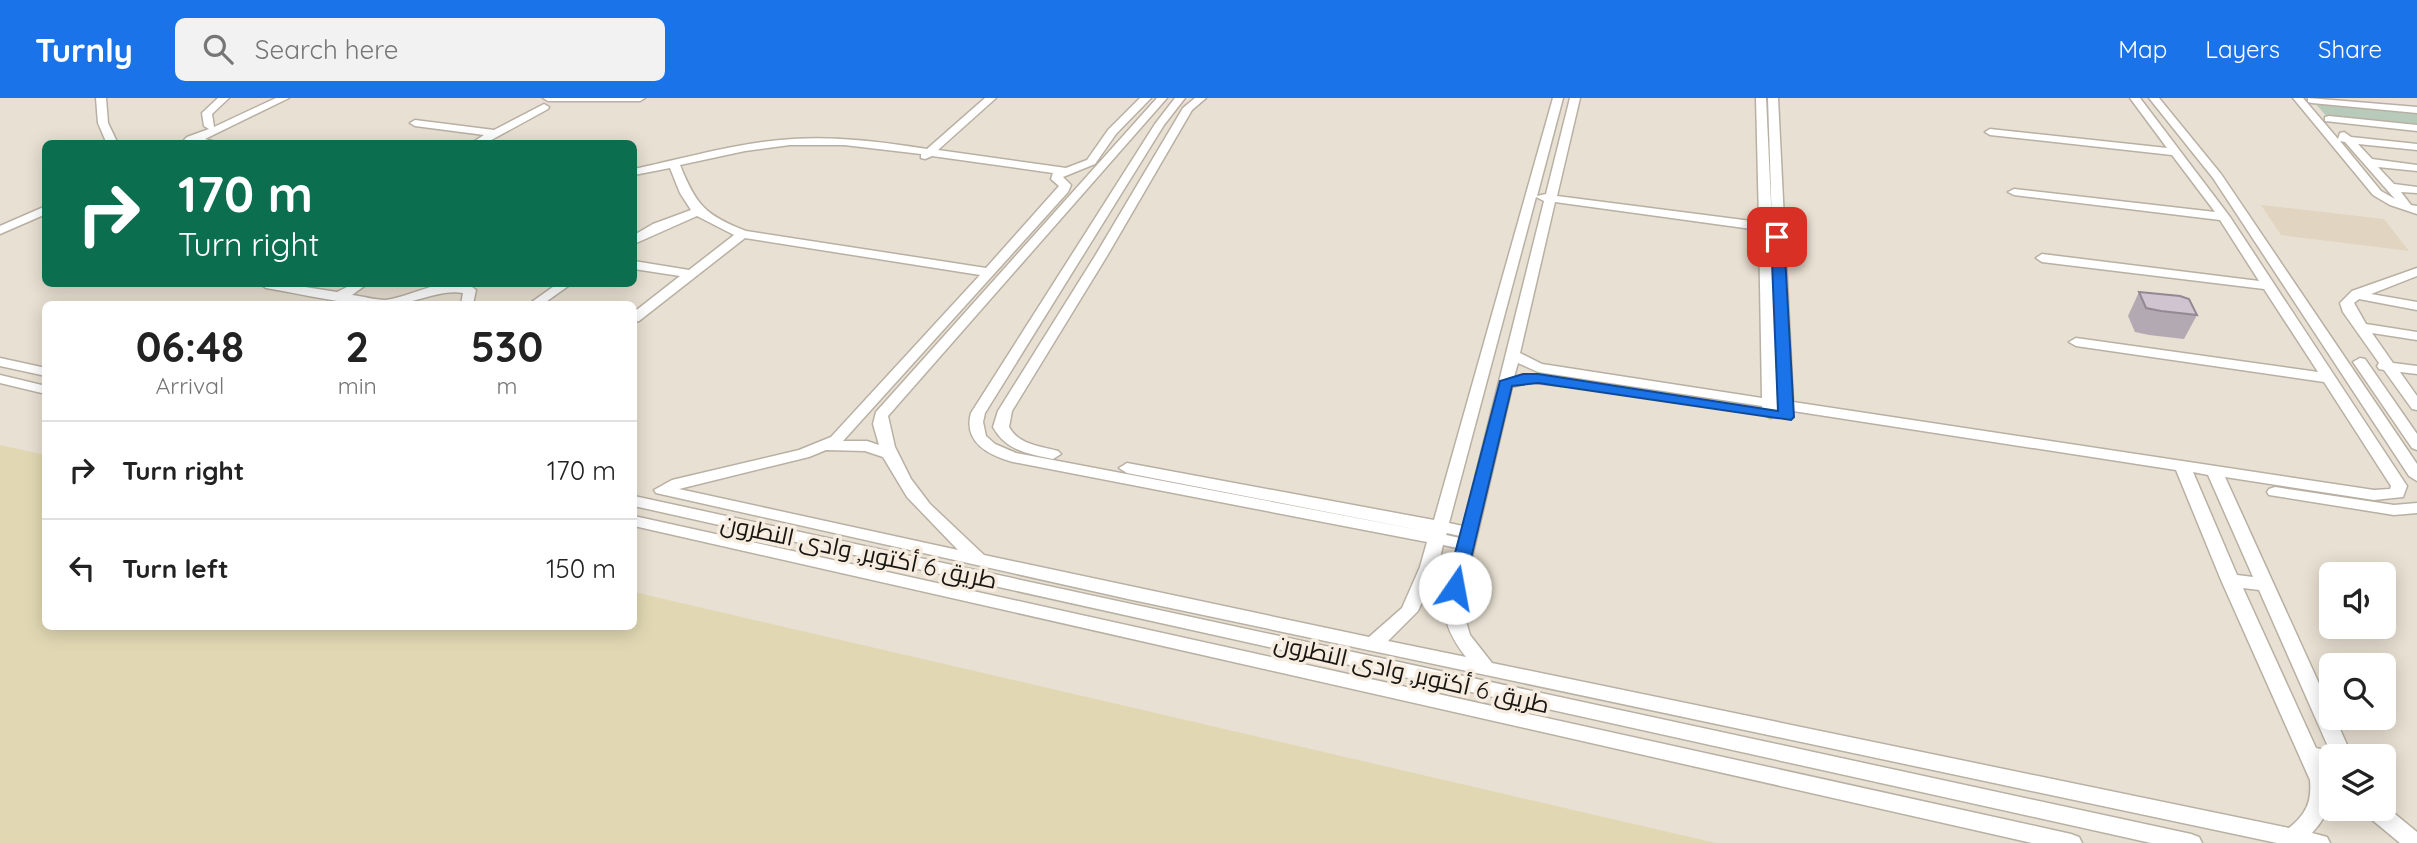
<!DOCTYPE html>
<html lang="en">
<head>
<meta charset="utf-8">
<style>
  body { margin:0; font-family:Quicksand,Cairo,sans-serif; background:#f2f2f2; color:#222; height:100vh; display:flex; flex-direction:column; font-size:26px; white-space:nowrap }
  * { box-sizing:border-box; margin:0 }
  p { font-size:23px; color:#767676 }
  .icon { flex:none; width:38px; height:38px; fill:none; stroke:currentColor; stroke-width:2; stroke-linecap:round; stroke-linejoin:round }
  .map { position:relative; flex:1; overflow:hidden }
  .details { position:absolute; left:42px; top:203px; width:595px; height:329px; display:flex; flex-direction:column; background:#fff; border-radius:10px; box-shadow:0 4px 18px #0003 }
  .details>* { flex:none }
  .top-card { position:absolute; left:42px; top:42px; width:595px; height:147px; border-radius:10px; box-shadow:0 4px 18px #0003; background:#0b6e4f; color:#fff; overflow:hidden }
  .controls { position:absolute; left:2319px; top:464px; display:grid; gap:14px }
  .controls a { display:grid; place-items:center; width:77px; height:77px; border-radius:10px; background:#fff; box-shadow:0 4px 18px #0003; font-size:35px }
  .pin { position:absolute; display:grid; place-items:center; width:60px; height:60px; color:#fff; margin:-30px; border-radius:14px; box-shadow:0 4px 10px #0006 }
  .me { position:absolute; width:77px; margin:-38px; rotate:12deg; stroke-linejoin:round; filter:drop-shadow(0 0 5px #0008) }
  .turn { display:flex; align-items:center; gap:24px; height:147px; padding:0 21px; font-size:32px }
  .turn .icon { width:91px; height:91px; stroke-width:2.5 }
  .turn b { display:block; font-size:49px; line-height:60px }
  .eta { display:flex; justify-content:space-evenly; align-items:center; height:119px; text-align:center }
  .eta b { font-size:42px; font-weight:800; line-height:49px }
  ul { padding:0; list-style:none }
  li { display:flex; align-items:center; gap:21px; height:98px; padding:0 21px; border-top:2px solid #e0e0e0 }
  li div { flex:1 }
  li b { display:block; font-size:26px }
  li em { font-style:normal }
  header { display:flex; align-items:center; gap:42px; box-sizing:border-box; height:98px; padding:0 35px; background:#1a73e8; color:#fff }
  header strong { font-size:33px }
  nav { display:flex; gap:38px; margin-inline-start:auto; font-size:24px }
  .search { width:490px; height:63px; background:#f2f2f2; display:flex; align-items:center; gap:18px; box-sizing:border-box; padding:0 24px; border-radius:10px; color:#767676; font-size:26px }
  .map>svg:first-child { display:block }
  .built { fill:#e1d4c0 }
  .green { fill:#b8cab9 }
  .sand { fill:#e1d8b3 }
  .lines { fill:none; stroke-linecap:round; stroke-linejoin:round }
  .minor-casing { stroke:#b8b0a3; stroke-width:3 }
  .minor { fill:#fff; fill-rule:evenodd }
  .wall { fill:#b3a9b3 }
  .building { fill:#d0c4d0; stroke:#928992; stroke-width:2 }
  .route { fill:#1a73e8; stroke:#114b97; stroke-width:2 }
  .labels { text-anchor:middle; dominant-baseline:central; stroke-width:7; stroke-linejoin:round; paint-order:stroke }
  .street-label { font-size:24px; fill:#191612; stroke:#f6ede0 }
</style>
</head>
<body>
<header>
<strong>Turnly</strong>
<div class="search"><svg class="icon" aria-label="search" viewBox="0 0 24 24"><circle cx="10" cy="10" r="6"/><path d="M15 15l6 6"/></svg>Search here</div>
<nav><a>Map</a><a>Layers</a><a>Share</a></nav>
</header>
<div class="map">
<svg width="2417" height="745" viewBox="0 0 2417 745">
  <rect width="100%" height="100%" fill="#e8e0d2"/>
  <path class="built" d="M2261 107 2384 121 2409 153 2281 137Z"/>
  <path class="green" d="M2312 2 2417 12V30L2329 21Z"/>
  <path class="sand" d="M0 347 45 357 46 528H634V494L1716 745H0Z"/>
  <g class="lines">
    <g class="minor-casing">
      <g id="minor">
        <path d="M96 0H106L108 25 118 46H107L98 25Z"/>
        <path d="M218 0H229L212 16 214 29 276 0H289L205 41 222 46H180L187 39 209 31 204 28 202 15Z"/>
        <path d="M543 0H645L640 3H548Z"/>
        <path d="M985 0H996L938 52 1066 70 1087 62 1108 32 1140 0H1151L1116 36 1095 66 1063 79 1071 87 1068 94 843 343H867L879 347 873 326 876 314 1157 0H1167L888 318 895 349 911 381 930 406 984 457 1369 539 1402 510 1420 469 1427 444 1013 364C988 357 963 344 971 315L1155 26 1175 0H1185L1164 27 985 315 983 324 986 338 995 346 1016 355 1430 434 1127 375 1119 370 1127 365 1434 422 1553 0H1563L1537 98 1546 96 1570 0H1580L1557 98 1759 124 1756 0H1766L1772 126 1768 0H1778L1793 304 2374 392 2390 391 2391 388 2324 284 2076 248 2069 244 2076 240 2318 274 2264 191 2042 164 2036 160 2042 156 2259 183 2220 122 2014 97 2008 94 2014 91 2215 114 2172 57 1990 37 1985 34 1990 31 2167 50 2130 0H2140L2230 119 2407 388 2403 399 2374 402 2225 379 2331 612V620H2335L2352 658H2331V669L2324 667C2335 693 2332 714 2312 735L2327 739 2330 745H2277L1128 501 656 395 654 392 672 382 799 352 831 339 980 177 745 140 639 223 634 224V214L680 178 634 171V163L689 172 734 137 697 118 634 146V137L653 126 691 112 680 95 670 70 634 77V71C686 60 739 44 793 41 837 38 883 44 927 51ZM790 47H844L921 56V60L925 61 932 58 1053 75 1051 81 1059 88 986 170 746 133C705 117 696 107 680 67L745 53ZM1536 99 1544 103 1463 428 1449 425ZM1555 104 1759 132 1762 300 1542 266 1520 255ZM1771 133 1772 134 1778 302H1777ZM1518 265 1538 274 1762 308 1763 316 1770 320 1775 319 1777 311 1781 319H1791L1793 313 2176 372 2221 482 2310 682C2312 704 2306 716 2289 730L1492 565 1470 537 1461 506 1512 289 1530 284 1561 288 1568 284C1555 274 1530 276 1514 279ZM826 352 865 353 883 359 907 399 958 452 679 391 809 359ZM2193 374 2208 377 2253 479 2237 477ZM1447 435 1460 438V440L1446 437ZM1443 447 1457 450C1445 497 1433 517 1466 559L1388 543 1418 513 1438 469ZM2243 490 2259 492 2330 653 2316 650Z"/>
        <path d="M1195 0H1206L1192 12 1107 158 1012 313 1009 329C1019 347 1040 348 1058 353L1061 356 1053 361C1029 356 1006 353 993 329L998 313 1095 158 1183 10Z"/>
        <path d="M2149 0H2159L2221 76 2417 366V383L2409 378 2213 80Z"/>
        <path d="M2293 0H2303L2338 41 2340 35 2344 34 2351 39 2417 46V52L2358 46 2372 61 2417 67V73L2378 69 2394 86 2417 89V95L2401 94 2411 107 2417 108V116L2390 107 2373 97ZM2340 43 2345 44 2395 101 2381 93Z"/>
        <path d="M2308 0 2417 9V15L2312 5 2308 4Z"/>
        <path d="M544 6 549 9 548 11 484 46H470L484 37 415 28 410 25 415 22 494 32Z"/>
        <path d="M2329 18 2417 27V33L2325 23V19Z"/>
        <path d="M46 108V116L0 136V128Z"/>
        <path d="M2417 170V178L2371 196 2417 204V212L2359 201 2354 205 2366 226 2417 234V242L2372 235 2393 265 2417 268V276L2400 274 2417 298V312L2412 311 2384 272 2379 271 2377 268 2379 265 2343 214 2340 205 2352 193Z"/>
        <path d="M260 186H286L337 194 353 186H367L352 197C362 198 375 202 385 202 412 200 452 172 476 192L473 206H461L463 195C439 191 418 205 394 206 352 209 308 197 266 190Z"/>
        <path d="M557 186H571L543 206H529Z"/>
        <path d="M0 260 46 270V278L0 268Z"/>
        <path d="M2360 260 2365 261 2417 336V352L2412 350 2353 264Z"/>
        <path d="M0 277 46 288V296L0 285Z"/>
        <path d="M2275 389 2394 407 2417 405V415L2394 417 2269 397 2267 394 2269 391Z"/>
        <path d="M634 398 2191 736 2199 739 2202 745H2151L634 408Z"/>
        <path d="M634 418 2071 736 2079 739 2082 745H2032L634 428Z"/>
        <path d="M2384 707 2417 734V745H2400L2365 716 2362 710H2384Z"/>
      </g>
    </g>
    <use href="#minor" class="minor"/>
  </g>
  <path class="wall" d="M2139 194 2197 217 2184 241 2149 237 2135 234 2128 218Z"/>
  <path class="building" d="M2139 194 2180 198 2189 201 2197 217 2161 213 2146 210Z"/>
  <path class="route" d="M1777 136 1784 139 1794 319 1791 322 1538 285 1512 288 1464 490 1462 494H1449L1446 490 1500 283 1523 276H1538L1778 313 1771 139Z"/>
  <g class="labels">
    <g class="street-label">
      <text transform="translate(859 453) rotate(12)">طريق 6 أكتوبر, وادى النطرون</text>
      <text transform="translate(1412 575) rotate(13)">طريق 6 أكتوبر, وادى النطرون</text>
    </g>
  </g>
</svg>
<div class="controls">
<a><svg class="icon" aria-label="sound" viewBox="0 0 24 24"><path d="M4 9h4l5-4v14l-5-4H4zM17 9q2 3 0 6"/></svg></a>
<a><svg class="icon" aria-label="search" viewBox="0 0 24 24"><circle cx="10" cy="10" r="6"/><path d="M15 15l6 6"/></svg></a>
<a><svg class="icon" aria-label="layers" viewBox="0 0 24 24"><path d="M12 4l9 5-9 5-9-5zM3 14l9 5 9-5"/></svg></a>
</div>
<div class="pin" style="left:1777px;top:139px;background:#d93025"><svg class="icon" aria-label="arrive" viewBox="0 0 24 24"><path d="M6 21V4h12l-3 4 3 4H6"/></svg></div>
<svg class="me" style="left:1455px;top:490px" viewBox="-20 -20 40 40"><circle r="19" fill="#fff"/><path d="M0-13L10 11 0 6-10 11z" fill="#1a73e8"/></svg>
<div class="top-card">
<div class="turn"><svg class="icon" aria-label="right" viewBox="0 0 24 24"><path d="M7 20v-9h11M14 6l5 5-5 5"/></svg><div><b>170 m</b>Turn right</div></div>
</div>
<section class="details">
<div class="eta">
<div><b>06:48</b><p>Arrival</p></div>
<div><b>2</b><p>min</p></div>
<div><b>530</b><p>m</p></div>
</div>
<ul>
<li><svg class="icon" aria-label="right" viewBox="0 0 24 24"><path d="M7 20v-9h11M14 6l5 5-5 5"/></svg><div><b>Turn right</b></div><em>170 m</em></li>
<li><svg class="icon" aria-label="left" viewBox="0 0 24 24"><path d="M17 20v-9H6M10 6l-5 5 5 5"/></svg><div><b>Turn left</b></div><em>150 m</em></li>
</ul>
</section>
</div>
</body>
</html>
